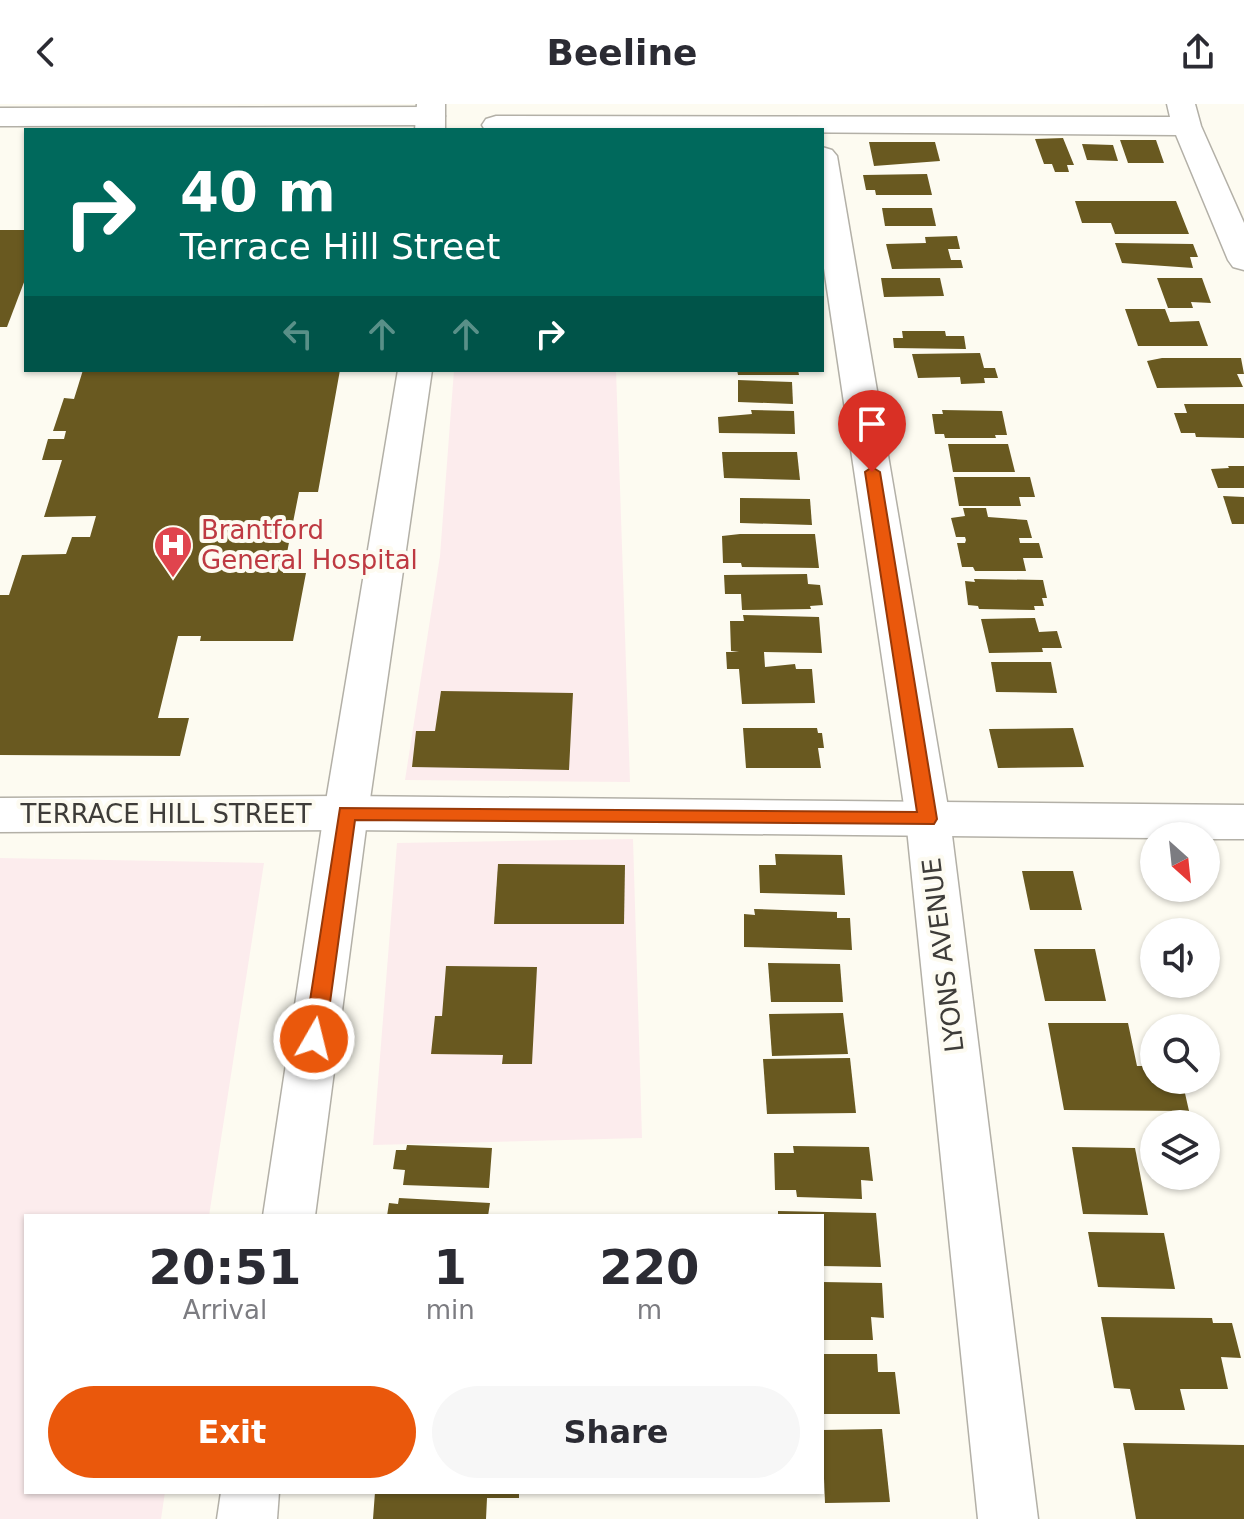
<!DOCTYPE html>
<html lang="en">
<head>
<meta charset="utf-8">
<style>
  body { margin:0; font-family:"DejaVu Sans",sans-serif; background:#f7f7f7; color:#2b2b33; height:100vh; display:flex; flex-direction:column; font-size:30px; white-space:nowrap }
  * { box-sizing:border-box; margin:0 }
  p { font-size:26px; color:#7c7c81 }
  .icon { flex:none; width:44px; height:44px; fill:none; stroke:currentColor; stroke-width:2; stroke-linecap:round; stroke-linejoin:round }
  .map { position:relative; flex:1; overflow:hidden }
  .panel { position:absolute; left:24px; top:1110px; width:800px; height:280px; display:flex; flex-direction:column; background:#fff; border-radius:0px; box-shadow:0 2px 6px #0004 }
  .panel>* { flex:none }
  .hud { position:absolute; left:24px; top:24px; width:800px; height:244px; border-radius:0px; box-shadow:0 2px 6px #0004; background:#00695c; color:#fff; overflow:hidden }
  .needle { width:52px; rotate:153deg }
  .buttons { position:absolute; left:1140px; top:718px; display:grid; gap:16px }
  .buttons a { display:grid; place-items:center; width:80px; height:80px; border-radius:50%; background:#fff; box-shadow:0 2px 6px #0004; font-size:40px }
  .pin { position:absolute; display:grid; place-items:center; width:68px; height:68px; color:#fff; margin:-82px -34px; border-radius:50% 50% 50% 0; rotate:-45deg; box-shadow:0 0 8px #0007 }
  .pin .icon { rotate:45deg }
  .me { position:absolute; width:88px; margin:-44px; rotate:8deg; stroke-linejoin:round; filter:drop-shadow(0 0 6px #0008) }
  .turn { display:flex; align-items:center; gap:28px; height:168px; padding:0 24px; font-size:36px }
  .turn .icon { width:104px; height:104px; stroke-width:2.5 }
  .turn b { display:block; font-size:56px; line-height:68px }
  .lanes { display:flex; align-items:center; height:76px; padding:0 24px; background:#0003; justify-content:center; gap:40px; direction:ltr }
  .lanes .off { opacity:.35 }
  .eta { display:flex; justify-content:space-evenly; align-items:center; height:136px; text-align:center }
  .eta b { font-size:48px; font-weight:700; line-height:56px }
  .primary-button { display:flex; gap:16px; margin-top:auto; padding:16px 24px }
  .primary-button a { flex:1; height:92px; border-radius:48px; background:#ea580c; color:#fff; font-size:32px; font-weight:700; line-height:92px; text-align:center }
  .primary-button a+a { background:#f7f7f7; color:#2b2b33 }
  header { display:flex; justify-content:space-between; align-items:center; height:104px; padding:0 24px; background:#fff; font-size:36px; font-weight:700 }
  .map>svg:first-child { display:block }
  .commercial { fill:#fceced }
  .building { fill:#695920 }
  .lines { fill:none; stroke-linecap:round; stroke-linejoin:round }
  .minor-casing { stroke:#b3b0a7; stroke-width:3 }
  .tertiary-casing { stroke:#b3b0a7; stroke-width:3 }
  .secondary-casing { stroke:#b3b0a7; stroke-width:3 }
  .minor { fill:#fff; fill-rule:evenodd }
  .tertiary { fill:#fff; fill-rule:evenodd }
  .secondary { fill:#fff; fill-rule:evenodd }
  .route { fill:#ea580c; stroke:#983908; stroke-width:2 }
  .labels { text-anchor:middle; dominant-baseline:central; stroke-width:8; stroke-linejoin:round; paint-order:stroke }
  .health-label { font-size:26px; fill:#be3a42; stroke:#fdfbf1; text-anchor:start }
  .street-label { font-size:26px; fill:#3e3c39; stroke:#fdfbf1 }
</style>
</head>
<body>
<header><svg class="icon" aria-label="back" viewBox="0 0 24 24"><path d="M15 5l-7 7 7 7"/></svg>Beeline<svg class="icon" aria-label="share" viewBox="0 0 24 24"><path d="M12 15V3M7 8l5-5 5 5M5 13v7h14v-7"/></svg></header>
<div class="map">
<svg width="1244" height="1415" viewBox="0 0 1244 1415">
  <rect width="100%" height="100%" fill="#fdfbf1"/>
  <g class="commercial">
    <path d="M454 266H616L630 678 405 676 440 452Z"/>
    <path d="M633 735 642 1034 373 1041 397 739Z"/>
    <path d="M0 754 264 759 209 1112H26V1388H165L161 1415H0Z"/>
  </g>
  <g class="building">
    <path d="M1063 34 1074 61H1067L1069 68H1055L1052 60H1044L1035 35Z"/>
    <path d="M1120 36H1156L1164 59H1128Z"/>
    <path d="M869 38H935L940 57 874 62Z"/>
    <path d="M1082 40 1113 41 1118 57 1087 56Z"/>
    <path d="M927 70 932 91H876L875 86H866L863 71Z"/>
    <path d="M1075 97H1176L1189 130H1115L1111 119H1082Z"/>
    <path d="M882 104H932L936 122H885Z"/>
    <path d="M0 126H26V173L7 223H0Z"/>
    <path d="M957 132 960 145H948L951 156H961L963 164 892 165 886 140 926 139 925 133Z"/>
    <path d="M1115 139 1193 140 1198 153H1190L1193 164 1122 159Z"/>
    <path d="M881 174H940L944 192 884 193Z"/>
    <path d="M1157 174H1202L1211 199 1191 198 1193 204H1168Z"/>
    <path d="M1125 205H1165L1170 218 1199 217 1208 242H1138Z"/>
    <path d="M902 227H945L946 232H964L966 245 894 244 893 234H903Z"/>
    <path d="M980 249 984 264H995L998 274H984L985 279 961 280 960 273 918 274 912 250Z"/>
    <path d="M1162 254H1241L1244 270H1237L1243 283 1157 284 1147 257Z"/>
    <path d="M83 266H340L318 388H299L283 469H306L293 537H200L201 532H178L158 614H189L180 652 0 651V491H9L22 451 66 450 72 433H90L96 412 44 413 62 356H42L48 335H64L66 327H53L64 294 74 295Z"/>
    <path d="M737 266H798L799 271H738Z"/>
    <path d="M738 276 792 278 793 300 738 298Z"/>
    <path d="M1184 300H1244V334L1196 333 1195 329H1181L1174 309H1187Z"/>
    <path d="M751 306 794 307 795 330 719 329 718 313 752 310Z"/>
    <path d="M942 306 1002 307 1007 331H995L996 334H945L944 330H935L932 310H943Z"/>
    <path d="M948 340H1008L1015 368H953Z"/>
    <path d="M722 348H797L800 376 724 374Z"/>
    <path d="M1228 362H1244V384H1218L1211 365 1229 364Z"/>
    <path d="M954 373H1030L1035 393H1019L1021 402H959Z"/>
    <path d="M1223 392 1244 393V420H1232Z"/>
    <path d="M740 394 810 395 812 421 740 419Z"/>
    <path d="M963 404H986L988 413 1027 416 1032 434H1019L1020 439H1039L1043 454H1023L1026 467H975L973 463H962L957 439H965L966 436 965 433H956L951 414 965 412Z"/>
    <path d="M740 430H815L819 464 742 463 741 459H723L722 432Z"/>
    <path d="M807 470 808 480 820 481 823 501 810 502 811 505 742 506 741 490H725L724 471Z"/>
    <path d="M974 475 1043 476 1047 494H1042L1044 502H1034L1035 506 979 505 978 502 968 501 965 477 975 478Z"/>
    <path d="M743 511 819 513 822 549 764 548 765 563 795 560 796 565H812L815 599 742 600 739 565H727L726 548H739L731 547 730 517H744Z"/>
    <path d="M1035 514 1039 528 1057 527 1062 544H1042L1043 548 989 549 981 515Z"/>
    <path d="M991 558H1051L1057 589 996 588Z"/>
    <path d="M441 587 573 589 569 666 412 663 416 627H435Z"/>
    <path d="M743 624H817L818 629H822L824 644H818L821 664H746Z"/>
    <path d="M1073 624 1084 663 998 664 989 625Z"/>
    <path d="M775 750 842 751 845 791 760 789 759 761H776Z"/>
    <path d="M498 760 625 761 624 820H494Z"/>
    <path d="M1022 767H1073L1082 806H1030Z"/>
    <path d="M754 805 837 808V814H850L852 846 744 843V810L755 811Z"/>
    <path d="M1034 845H1095L1106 897H1045Z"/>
    <path d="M768 859 840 860 843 898H771Z"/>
    <path d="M446 862 537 863 532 960H502L503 951 431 950 435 912H442Z"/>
    <path d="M843 909 848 950 772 952 769 910Z"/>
    <path d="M1048 919H1128L1137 962H1154V976H1182L1189 1007 1064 1006Z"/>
    <path d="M850 954 856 1009 767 1010 763 955Z"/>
    <path d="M407 1041 492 1044 489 1084 403 1081 405 1066 393 1065 396 1046H406Z"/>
    <path d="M793 1042 869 1043 873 1077 861 1076 862 1095 797 1093 796 1086H775L774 1049H794Z"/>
    <path d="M1072 1043 1135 1044 1148 1111 1083 1110Z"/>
    <path d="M399 1094 490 1099 488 1112H387L389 1099 398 1100Z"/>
    <path d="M778 1107 876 1109 881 1163 822 1162V1112H778Z"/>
    <path d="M1088 1128 1164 1129 1175 1185 1098 1183Z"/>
    <path d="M822 1178 882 1179 884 1214 871 1213 873 1236H822Z"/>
    <path d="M1101 1213 1212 1214 1213 1219H1232L1241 1254 1221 1253 1228 1285H1180L1185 1306H1135L1130 1285 1114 1284Z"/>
    <path d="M822 1250H877L878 1268H895L900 1310H822Z"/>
    <path d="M882 1325 890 1398 825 1399 822 1326Z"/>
    <path d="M1123 1339 1244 1341V1415H1136Z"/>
    <path d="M375 1388H519V1394H487L486 1415H373Z"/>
  </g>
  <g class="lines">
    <g class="minor-casing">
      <g id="minor">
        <path d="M1167 0H1195L1201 22 1244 119V166L1233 163 1228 156 1176 31 485 26 482 21 486 15 496 12 1170 13Z"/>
        <path d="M431 3 441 6 445 12 441 18 431 21 0 22V4Z"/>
        <path d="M822 43 832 46 837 52 950 715 1038 1415H978L906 715 822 151Z"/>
      </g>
    </g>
    <g class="tertiary-casing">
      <path id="tertiary" d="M346 692 1244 701V735H1206V732L1154 734 346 726 0 728V694Z"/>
    </g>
    <g class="secondary-casing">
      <g id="secondary">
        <path d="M417 0H445V26H415Z"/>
        <path d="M398 266H432L368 709 315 1112H263L324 709Z"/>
        <path d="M221 1388H279L277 1415H217Z"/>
      </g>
    </g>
    <use href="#minor" class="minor"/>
    <use href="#tertiary" class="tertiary"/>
    <use href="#secondary" class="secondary"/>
  </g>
  <path class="route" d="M872 363 880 368 937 715 934 720 355 716 325 935 322 941 314 943 307 941 304 935 340 704 917 708 865 368Z"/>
  <defs>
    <g id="hospital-pin" transform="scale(2)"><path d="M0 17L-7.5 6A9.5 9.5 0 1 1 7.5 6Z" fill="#e0444e" stroke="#fdfbf1"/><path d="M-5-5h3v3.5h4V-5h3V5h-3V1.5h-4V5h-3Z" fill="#fff"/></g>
  </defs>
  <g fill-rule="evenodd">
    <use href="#hospital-pin" x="173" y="441"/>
  </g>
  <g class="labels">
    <g class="health-label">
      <text x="201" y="426">Brantford<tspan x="201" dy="30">General Hospital</tspan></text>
    </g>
    <g class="street-label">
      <text x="166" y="710">TERRACE HILL STREET</text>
      <text transform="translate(943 851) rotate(-97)">LYONS AVENUE</text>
    </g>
  </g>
</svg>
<div class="buttons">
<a><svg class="needle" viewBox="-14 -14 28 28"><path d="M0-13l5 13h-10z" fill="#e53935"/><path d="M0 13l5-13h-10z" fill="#7c7c81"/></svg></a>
<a><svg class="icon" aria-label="sound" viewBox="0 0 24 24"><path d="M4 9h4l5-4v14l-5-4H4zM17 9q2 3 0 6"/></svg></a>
<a><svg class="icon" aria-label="search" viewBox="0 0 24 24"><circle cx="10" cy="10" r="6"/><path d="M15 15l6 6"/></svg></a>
<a><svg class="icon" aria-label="layers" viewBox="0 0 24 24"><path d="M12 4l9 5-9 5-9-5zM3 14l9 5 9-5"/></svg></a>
</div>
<div class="pin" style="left:872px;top:368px;background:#d93025"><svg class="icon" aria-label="arrive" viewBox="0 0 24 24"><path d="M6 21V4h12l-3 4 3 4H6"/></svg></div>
<svg class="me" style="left:314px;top:935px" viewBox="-20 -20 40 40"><circle r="17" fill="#ea580c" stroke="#fff" stroke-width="3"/><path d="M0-11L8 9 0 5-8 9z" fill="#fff"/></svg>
<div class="hud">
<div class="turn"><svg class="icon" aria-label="right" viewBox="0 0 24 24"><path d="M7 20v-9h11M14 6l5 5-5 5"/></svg><div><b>40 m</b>Terrace Hill Street</div></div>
<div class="lanes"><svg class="icon off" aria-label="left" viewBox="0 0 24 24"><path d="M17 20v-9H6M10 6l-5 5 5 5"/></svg><svg class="icon off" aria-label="ahead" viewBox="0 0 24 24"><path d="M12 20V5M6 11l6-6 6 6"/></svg><svg class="icon off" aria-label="ahead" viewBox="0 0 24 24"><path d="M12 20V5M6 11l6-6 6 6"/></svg><svg class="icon" aria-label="right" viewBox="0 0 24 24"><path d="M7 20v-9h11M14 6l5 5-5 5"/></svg></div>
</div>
<section class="panel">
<div class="eta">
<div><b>20:51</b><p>Arrival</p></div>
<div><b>1</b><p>min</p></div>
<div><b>220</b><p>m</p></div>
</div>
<div class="primary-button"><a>Exit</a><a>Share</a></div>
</section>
</div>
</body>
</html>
